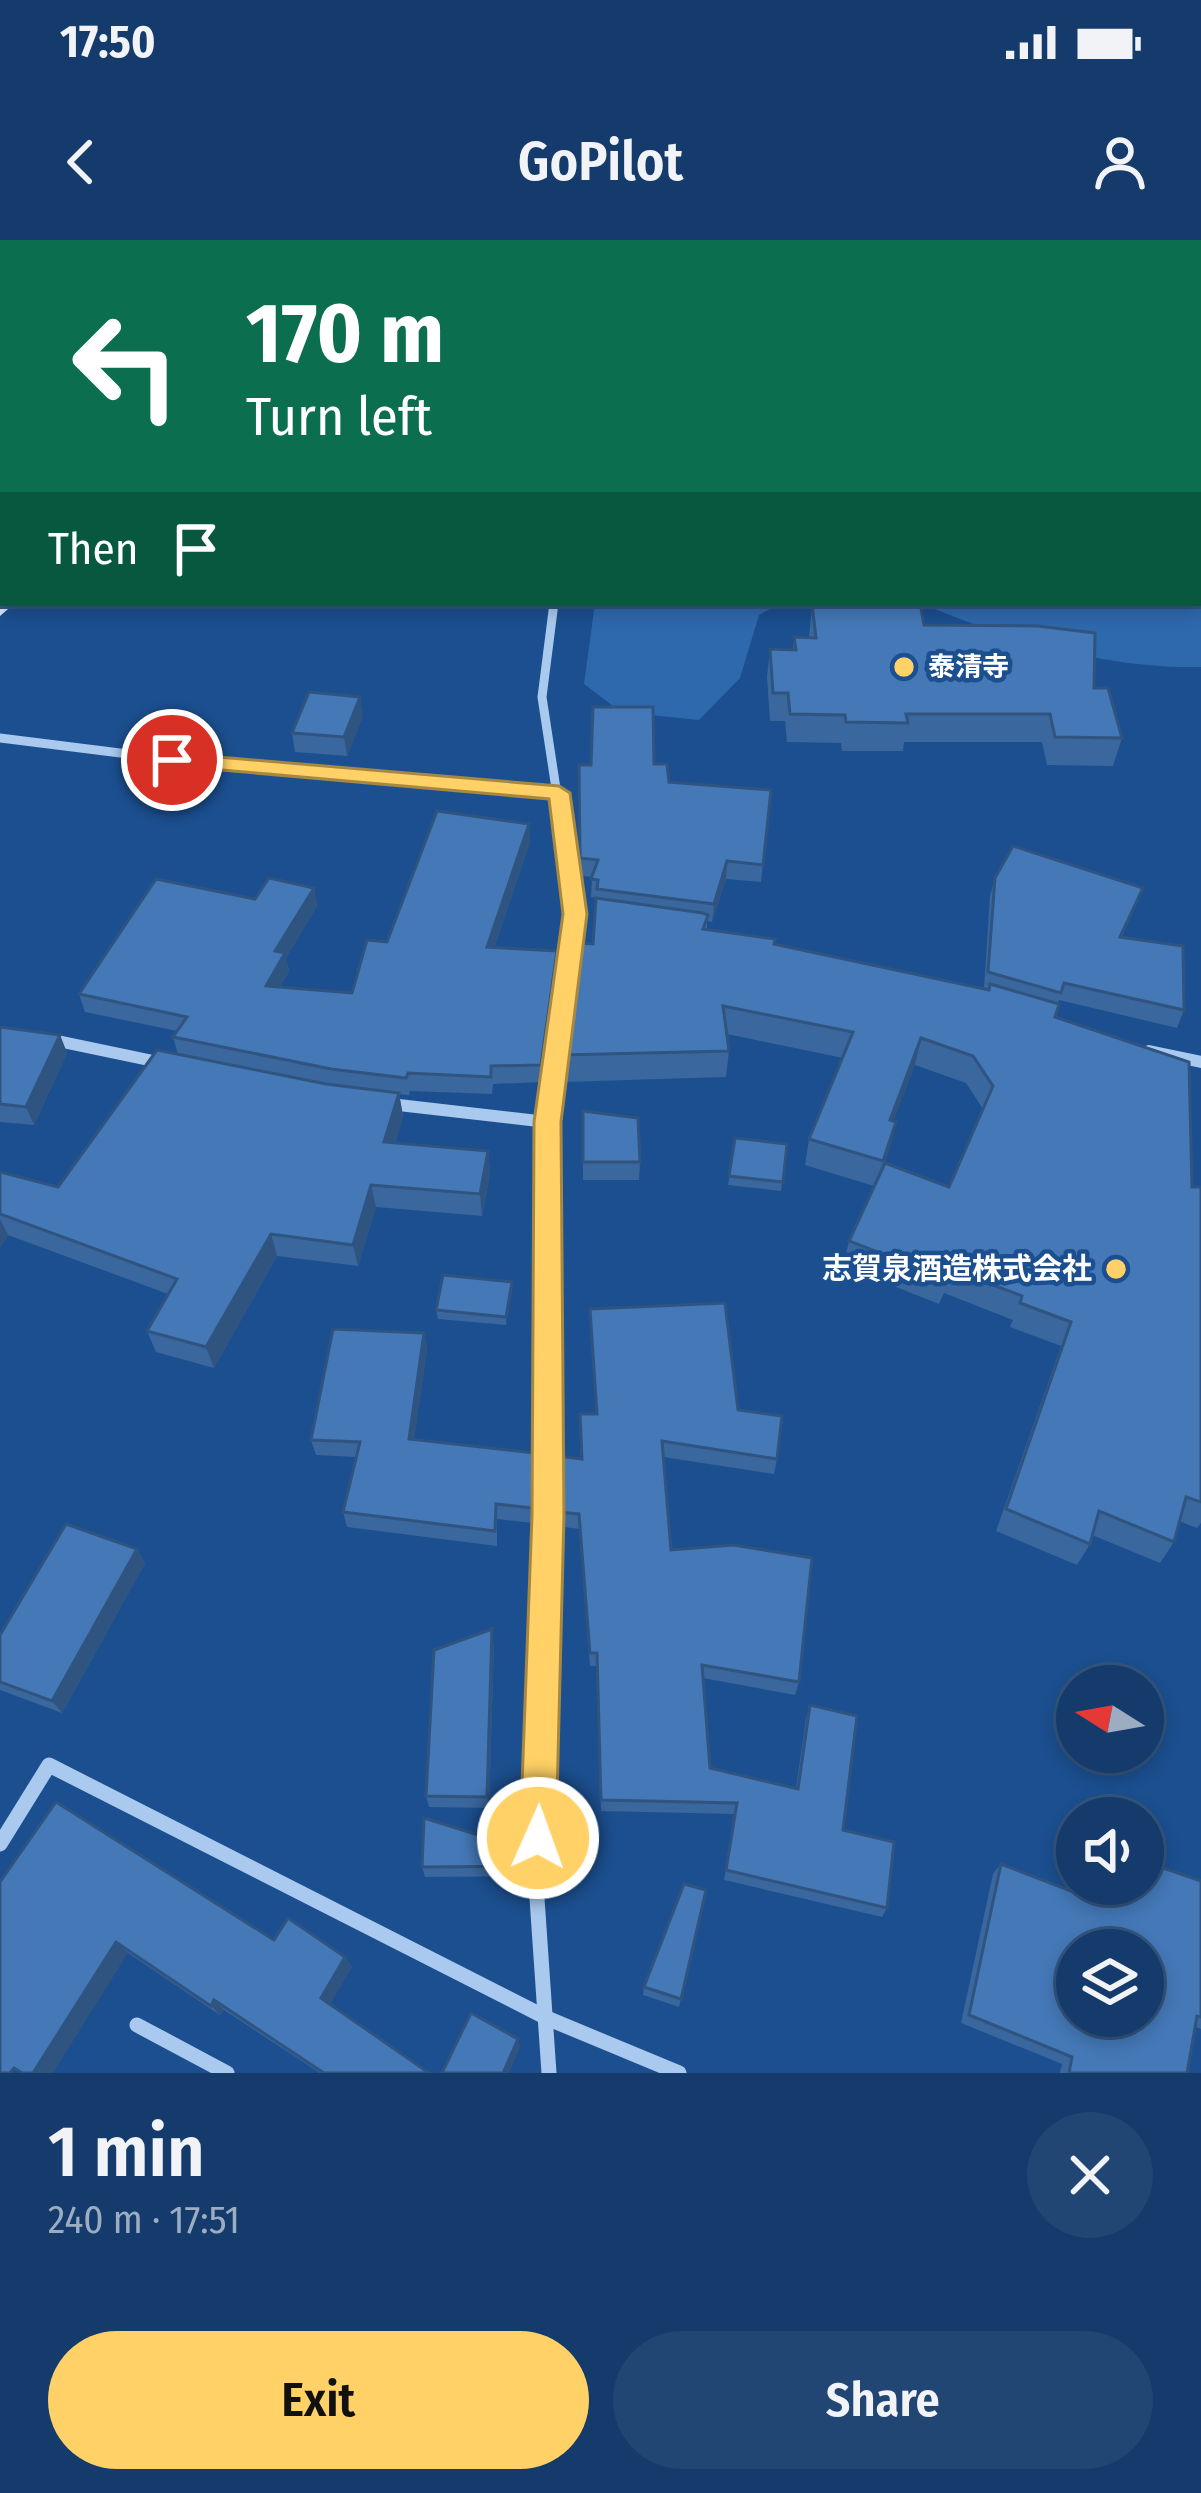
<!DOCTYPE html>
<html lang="en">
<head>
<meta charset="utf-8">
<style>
  body { margin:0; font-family:"Fira Sans Condensed","Noto Sans JP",sans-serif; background:#214673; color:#f1f3f6; height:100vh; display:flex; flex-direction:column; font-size:45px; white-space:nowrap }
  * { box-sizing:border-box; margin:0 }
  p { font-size:39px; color:#9dadc1 }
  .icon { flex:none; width:66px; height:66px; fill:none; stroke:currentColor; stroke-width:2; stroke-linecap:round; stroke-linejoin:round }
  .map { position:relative; height:1833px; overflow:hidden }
  .side { display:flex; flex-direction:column; background:#143b6b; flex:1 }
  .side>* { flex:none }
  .top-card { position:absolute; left:0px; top:0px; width:1203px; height:366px; box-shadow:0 6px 18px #0003,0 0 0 3px #33557e; background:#0b6e4f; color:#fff; overflow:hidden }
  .needle { width:78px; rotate:281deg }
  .tools { position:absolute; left:1056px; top:1425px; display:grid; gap:24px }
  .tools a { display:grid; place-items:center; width:108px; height:108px; border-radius:50%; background:#143b6b; box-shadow:0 6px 18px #0003,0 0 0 3px #33557e; font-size:60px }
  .pin { position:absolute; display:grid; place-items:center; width:102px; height:102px; color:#fff; margin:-51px; border:6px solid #fff; border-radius:50%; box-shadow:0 3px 12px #0007 }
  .me { position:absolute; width:132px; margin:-66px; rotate:2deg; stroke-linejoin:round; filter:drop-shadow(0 0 9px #0008) }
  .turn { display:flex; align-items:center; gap:42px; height:252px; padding:0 48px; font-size:54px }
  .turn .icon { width:156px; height:156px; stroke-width:2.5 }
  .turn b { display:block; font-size:84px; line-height:102px }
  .then { display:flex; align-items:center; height:114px; padding:0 48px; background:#0003; gap:24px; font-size:45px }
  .round { display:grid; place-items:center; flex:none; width:126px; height:126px; border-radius:63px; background:#214673 }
  .headline { display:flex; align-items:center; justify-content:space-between; height:204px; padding:0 48px }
  h1 { font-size:72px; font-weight:600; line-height:90px }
  .primary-button { display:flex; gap:24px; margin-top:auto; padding:24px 48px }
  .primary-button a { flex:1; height:138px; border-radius:72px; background:#ffd166; color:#111; font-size:48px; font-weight:600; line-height:138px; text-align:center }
  .primary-button a+a { background:#214673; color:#f1f3f6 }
  .status { display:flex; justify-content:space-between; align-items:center; height:84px; padding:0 60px; background:#143b6b; direction:ltr }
  .status svg { height:33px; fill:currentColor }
  header { display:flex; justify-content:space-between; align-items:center; height:156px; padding:0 48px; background:#143b6b; font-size:54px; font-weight:600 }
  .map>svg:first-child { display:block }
  .green { fill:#2e69ad }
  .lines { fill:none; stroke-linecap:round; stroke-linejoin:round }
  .street-far3 { stroke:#a9c9ee; stroke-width:8 }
  .street-far2 { stroke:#a9c9ee; stroke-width:9 }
  .street-far1 { stroke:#a9c9ee; stroke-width:12 }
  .street { stroke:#a9c9ee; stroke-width:15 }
  .secondary { fill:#d6e6fa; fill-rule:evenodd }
  .wall { fill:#3a679d; fill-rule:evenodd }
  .shaded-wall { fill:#305480 }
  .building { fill:#4478b7; stroke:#305480; stroke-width:3; fill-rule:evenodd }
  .route { fill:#ffd166; stroke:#a68842; stroke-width:3 }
  .poi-dot { fill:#ffd166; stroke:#1b4f8f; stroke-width:4.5 }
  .labels { text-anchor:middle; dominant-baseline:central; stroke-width:9; stroke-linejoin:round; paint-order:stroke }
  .far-poi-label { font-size:27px; font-weight:bold; fill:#fff; stroke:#1b4f8f; text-anchor:start }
  .poi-label { font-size:30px; font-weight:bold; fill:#fff; stroke:#1b4f8f; text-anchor:end }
</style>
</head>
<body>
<div class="status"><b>17:50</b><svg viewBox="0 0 49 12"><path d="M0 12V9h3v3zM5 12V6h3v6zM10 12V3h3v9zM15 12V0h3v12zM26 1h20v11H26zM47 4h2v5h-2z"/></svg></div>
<header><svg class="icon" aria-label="back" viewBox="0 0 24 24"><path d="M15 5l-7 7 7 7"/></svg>GoPilot<svg class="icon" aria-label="person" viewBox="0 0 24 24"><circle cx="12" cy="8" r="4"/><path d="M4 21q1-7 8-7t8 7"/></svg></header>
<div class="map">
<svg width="1201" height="1833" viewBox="0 0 1201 1833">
  <rect width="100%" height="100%" fill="#1b4f8f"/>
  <g class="green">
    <path d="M831 0H1201V427C1109 429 1005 400 921 363H1200V3H821Z"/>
    <path d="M595 363H781L759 375 740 438 699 480 621 472 584 444Z"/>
  </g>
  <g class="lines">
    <path class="street-far3" d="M127 3 132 0"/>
    <g class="street-far2">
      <path d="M554 363 542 457 575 673 572 694"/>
      <path d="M0 498 216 525 559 553"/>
    </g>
    <g class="street-far1">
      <path d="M48 799 163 823"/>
      <path d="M1149 811 1201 822"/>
      <path d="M390 864 547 882"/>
      <path d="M548 1194 547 882 573 691"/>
    </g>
    <g class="street">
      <path d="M548 1191 536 1644 549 1833"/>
      <path d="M0 1604 49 1525 549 1779 679 1833"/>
      <path d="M137 1785 227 1833"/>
    </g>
    <g class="secondary">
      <path d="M490 0H505L507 3H492Z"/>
      <path d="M671 0H683L685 3H673Z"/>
      <rect x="1200" y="293" width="1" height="11"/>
      <path d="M0 359 15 363 0 376Z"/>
    </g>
  </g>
  <g class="wall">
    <path d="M920 363 924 385 1094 448 1122 498 1113 526 1047 525 1042 502H904L903 511H842L841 503 787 502 785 481H770L767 437 770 409 793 410 794 397 809 398 812 364Z"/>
    <path d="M363 475 347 516 295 512 292 493Z"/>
    <path d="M654 524 669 542 771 550 761 642 726 639 712 682 707 681V690L984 749 990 656 995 638 1143 648 1122 697 1184 770 1177 788 1059 760 1055 777 1192 947H1201V1283L1197 1288 1179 1281 1174 1302 1160 1323 1092 1295 1090 1304 1077 1325 996 1291 1061 1106 1010 1087 1013 1080 944 1053 939 1064 843 1026 849 1001 874 946 805 925 809 899 843 818 727 794 729 811 726 837 563 842 562 815 593 704 597 658 591 657 592 637 581 636 579 525ZM915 825 966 843 983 869 949 947 885 924 896 882 893 881Z"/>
    <path d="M529 584 530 602 494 708 557 711V729L542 842 493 844 492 854 410 851 409 855 399 854 403 876 395 903 488 911 490 934 482 976 376 967 358 1026 277 1016 214 1128 156 1112 147 1091 168 1054 8 995 0 1008V932L58 947 178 815 173 797 177 791 85 772 79 754 255 659 314 648 317 666 286 718 289 731 280 747 352 753 387 702Z"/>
    <path d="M0 787 60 795 67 813 34 885 0 882Z"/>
    <path d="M583 871 640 922 639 940H583Z"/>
    <path d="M735 898 787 904 781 951 728 945Z"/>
    <path d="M512 1051 506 1085 438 1079 436 1070Z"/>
    <path d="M590 1086 738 1170 777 1219 774 1234 663 1217 671 1310 799 1442 795 1455 703 1438 710 1528 796 1548 806 1478 810 1465 843 1590 887 1668 882 1677 724 1640 734 1574 601 1571 597 1426H590L579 1289 557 1286V1272L582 1219 596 1174Z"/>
    <path d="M424 1093 427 1110 414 1199 535 1228 534 1283 497 1279V1306L347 1287 343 1272 356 1217 316 1215 311 1200Z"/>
    <path d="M137 1309 145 1323 62 1473 0 1450V1395Z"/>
    <path d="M494 1403 489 1568 429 1567 426 1556Z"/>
    <path d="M523 1609 524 1636 425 1637 422 1627Z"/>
    <path d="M1001 1624 1086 1657 1088 1644H1143L1201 1641V1789L1195 1787 1187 1833H1060L1062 1824 961 1783 993 1634Z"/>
    <path d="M0 1642 274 1700 345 1717 352 1727 329 1764 429 1833H320L224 1770 220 1775 128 1713Z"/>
    <path d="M706 1650 679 1767 643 1755 644 1747Z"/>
  </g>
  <g class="shaded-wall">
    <path d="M360 457 363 475 347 516 344 497Z"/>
    <path d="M529 584 530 602 488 725 487 707Z"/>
    <path d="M727 621 726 639 712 682 714 664Z"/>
    <path d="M314 648 317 666 286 718 289 731 271 764 266 746 275 711Z"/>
    <path d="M557 711V729L542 842 541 825Z"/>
    <path d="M60 795 67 813 34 885 26 867Z"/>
    <path d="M921 798 915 825 884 906 890 880Z"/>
    <path d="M399 853 403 876 388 925 384 902Z"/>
    <path d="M896 882 890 908 877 947 883 921Z"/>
    <path d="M488 911 490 934 482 976 480 954Z"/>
    <path d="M371 945 376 967 358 1026 353 1005Z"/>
    <path d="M0 979 8 995 0 1008Z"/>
    <path d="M271 994 277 1016 214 1128 206 1107Z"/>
    <path d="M512 1042V1051L506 1085V1077Z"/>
    <path d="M424 1093 427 1110 412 1214 409 1199Z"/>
    <path d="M137 1309 145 1323 62 1473 52 1461Z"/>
    <path d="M492 1389 494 1403 489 1568 487 1557Z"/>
    <path d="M116 1702 128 1713 53 1833H33Z"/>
    <path d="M345 1717 352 1727 328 1768 321 1758Z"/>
    <path d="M214 1760 224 1770 220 1775 211 1766Z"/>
    <path d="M518 1799 520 1808 509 1833H503Z"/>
  </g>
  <g class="building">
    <path d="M920 363 924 385 1038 386 1095 393 1094 448H1108L1122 498 1055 497 1050 474H906L908 483 846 482 845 475 790 474 788 453H773L770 409 796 410 794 397 816 398 812 364Z"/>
    <path d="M309 452 360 457 344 497 292 493Z"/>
    <path d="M593 467H653L654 524H667L669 542 771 550 763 625 727 621 714 664 597 649 598 640 591 639 598 620 580 618 579 525H591Z"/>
    <path d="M437 571 529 584 487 707 557 711 541 825 491 826V837L408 833 406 838 331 829 173 797 187 777 79 754 156 639 255 659 269 638 314 648 275 711 285 713 266 746 352 753 367 700 387 702Z"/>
    <path d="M1013 606 1143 648 1120 697 1183 706 1184 770 1064 743 1061 753 988 732 995 638Z"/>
    <path d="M596 658 703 673 708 675 703 689 775 699 774 704 989 750 990 744 1059 764 1055 777 1189 822 1192 947H1201V1262L1186 1257 1174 1302 1099 1271 1090 1304 1006 1269 1071 1082 1020 1063 1022 1056 951 1029 947 1039 849 1001 885 923 949 947 993 846 973 816 921 798 890 880 896 882 883 921 809 899 853 792 723 766 729 811 562 815 578 703 593 704Z"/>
    <path d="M0 787 60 795 26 867 0 864Z"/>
    <path d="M157 810 326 844 399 853 384 902 488 911 480 954 371 945 353 1005 271 994 206 1107 147 1091 177 1039 0 974V932L58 947Z"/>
    <path d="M583 871 638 878 640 922H583Z"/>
    <path d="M735 898 787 904 783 942 729 936Z"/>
    <path d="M443 1035 512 1042 506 1077 436 1070Z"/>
    <path d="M725 1063 738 1170 782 1176 777 1219 662 1201 671 1310 733 1305 812 1318 799 1442 702 1425 710 1528 798 1549 810 1465 857 1476 843 1590 894 1602 887 1668 726 1630 737 1563 601 1560 597 1413H590L579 1274 557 1272 558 1216 582 1219 580 1174H597L590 1069Z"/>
    <path d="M333 1089 424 1093 409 1199 534 1213 532 1268 496 1264 495 1291 343 1272 360 1202 311 1200Z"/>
    <path d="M66 1284 137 1309 52 1461 0 1442V1395Z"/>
    <path d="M492 1389 487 1557 426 1556 434 1410Z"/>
    <path d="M56 1562 274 1700 288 1678 345 1717 321 1758 429 1833H324L214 1760 211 1766 116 1702 33 1833H22L14 1828 10 1833H0V1642Z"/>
    <path d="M424 1578 523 1609V1626L422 1627Z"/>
    <path d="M1143 1621 1201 1641V1777L1197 1776 1187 1833H1069L1072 1817 969 1775 1001 1624 1094 1660 1097 1644H1143ZM1077 1710H1143V1776H1077Z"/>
    <path d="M684 1644 706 1650 681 1759 644 1747Z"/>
    <path d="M471 1773 518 1799 503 1833H442Z"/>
  </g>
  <path class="route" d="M172 513 559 546 570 553 587 674 561 882 564 1275 556 1598 551 1611 538 1616 525 1611 520 1598 532 1275 534 882 563 674 549 559 165 525 162 520Z"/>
  <g class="poi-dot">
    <circle cx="904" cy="427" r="12"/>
    <circle cx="1116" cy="1029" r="12"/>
  </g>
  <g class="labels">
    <g class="far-poi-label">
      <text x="928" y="427">泰清寺</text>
    </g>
    <g class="poi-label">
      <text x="1092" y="1029">志賀泉酒造株式会社</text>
    </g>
  </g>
</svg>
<div class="tools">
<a><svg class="needle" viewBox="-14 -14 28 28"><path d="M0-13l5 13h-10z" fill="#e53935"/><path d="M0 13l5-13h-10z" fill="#9dadc1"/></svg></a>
<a><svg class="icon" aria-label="sound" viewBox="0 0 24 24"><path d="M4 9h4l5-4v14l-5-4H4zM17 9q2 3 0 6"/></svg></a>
<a><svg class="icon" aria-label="layers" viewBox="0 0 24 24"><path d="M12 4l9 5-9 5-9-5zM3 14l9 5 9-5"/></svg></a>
</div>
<div class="pin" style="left:172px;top:520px;background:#d93025"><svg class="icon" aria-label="arrive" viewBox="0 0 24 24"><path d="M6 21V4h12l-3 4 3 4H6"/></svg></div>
<svg class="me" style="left:538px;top:1598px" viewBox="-20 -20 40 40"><circle r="17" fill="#ffd166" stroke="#fff" stroke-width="3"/><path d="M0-11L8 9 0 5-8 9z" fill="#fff"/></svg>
<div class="top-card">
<div class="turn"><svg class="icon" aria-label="left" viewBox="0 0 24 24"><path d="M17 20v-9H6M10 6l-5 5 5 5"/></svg><div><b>170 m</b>Turn left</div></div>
<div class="then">Then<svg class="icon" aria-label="arrive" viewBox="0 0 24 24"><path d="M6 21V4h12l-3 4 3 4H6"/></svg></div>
</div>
</div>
<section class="side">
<div class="headline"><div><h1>1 min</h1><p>240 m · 17:51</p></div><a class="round"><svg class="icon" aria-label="close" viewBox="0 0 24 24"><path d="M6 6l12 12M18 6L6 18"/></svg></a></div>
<div class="primary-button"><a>Exit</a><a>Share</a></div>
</section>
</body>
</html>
